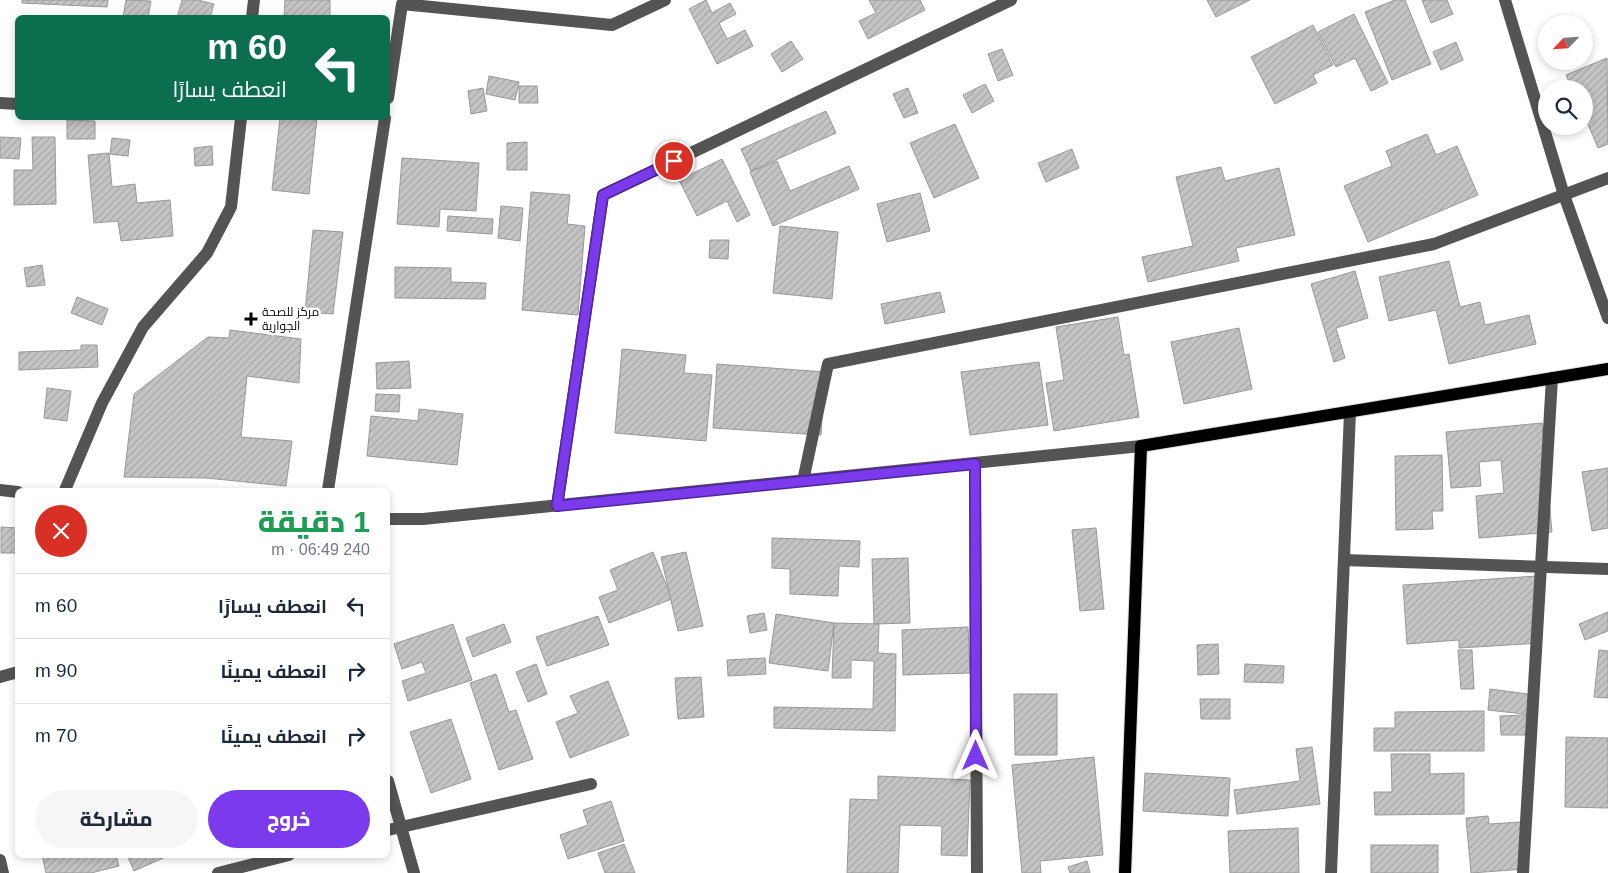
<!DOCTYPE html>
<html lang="ar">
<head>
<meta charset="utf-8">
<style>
  body { margin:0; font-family:Arial,Cairo,sans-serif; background:#f6f6f7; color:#1f2937; direction:rtl; height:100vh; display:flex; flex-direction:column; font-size:19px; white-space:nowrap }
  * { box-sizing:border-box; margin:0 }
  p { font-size:16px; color:#747a83 }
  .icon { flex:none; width:28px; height:28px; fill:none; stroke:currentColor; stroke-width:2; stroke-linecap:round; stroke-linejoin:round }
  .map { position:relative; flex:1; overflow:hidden; direction:ltr }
  .sheet { position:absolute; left:15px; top:488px; width:375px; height:370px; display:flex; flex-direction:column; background:#fff; border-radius:8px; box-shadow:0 2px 8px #0003; direction:rtl }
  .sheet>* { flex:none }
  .hud { position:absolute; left:15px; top:15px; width:375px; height:105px; border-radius:8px; box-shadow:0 2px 8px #0003; direction:rtl; background:#0b6e4f; color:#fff; overflow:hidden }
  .needle { width:32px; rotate:245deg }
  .controls { position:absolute; left:1538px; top:15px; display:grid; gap:10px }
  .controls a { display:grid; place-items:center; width:55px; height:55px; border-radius:50%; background:#fff; box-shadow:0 2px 8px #0003; font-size:25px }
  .pin { position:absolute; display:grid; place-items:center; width:42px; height:42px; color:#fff; margin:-21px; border:2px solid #fff; border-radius:50%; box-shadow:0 1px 5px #0007 }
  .me { position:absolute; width:55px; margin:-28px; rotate:0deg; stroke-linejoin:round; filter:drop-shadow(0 0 4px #0008) }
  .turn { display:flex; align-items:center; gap:18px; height:105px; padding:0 20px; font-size:22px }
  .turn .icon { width:65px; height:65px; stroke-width:2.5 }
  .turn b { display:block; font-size:35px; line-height:42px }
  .round { display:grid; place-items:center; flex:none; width:52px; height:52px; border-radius:26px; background:#f6f6f7 }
  .head { display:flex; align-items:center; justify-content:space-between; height:85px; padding:0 20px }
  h1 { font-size:30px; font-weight:800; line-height:38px; color:#1e9e55 }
  .primary-button { display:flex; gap:10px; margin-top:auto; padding:10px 20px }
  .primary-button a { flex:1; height:58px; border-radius:30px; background:#7c3aed; color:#fff; font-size:20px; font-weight:800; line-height:58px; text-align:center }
  .primary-button a+a { background:#f6f6f7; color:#1f2937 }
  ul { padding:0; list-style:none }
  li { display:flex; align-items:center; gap:15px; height:65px; padding:0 20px; border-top:1px solid #e0e1e3 }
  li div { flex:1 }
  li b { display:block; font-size:19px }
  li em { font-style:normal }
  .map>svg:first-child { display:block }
  .building { fill:url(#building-hatch); stroke:#989898 }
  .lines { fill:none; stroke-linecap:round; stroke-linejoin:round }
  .major-casing { stroke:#dbdbdb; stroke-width:14 }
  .minor { stroke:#545454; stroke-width:12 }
  .major { stroke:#000; stroke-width:12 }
  .route-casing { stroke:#51269a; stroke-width:12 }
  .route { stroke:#7c3aed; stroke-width:9 }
  .poi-dot { fill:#000; stroke:#fff; stroke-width:2 }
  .labels { text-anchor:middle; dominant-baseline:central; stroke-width:5; stroke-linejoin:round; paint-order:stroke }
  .poi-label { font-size:12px; fill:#000; stroke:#fff; text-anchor:start }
</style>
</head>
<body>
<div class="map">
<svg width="1608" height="873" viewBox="0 0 1608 873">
  <defs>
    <pattern id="building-hatch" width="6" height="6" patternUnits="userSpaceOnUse" patternTransform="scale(1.25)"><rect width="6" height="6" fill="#c4c4c4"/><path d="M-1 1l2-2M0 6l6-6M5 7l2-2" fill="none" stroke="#a7a7a7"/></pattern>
  </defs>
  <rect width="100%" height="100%" fill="#fff"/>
  <g class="building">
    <path d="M22 0H108L107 7 22 3Z"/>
    <path d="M126 0 151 1 148 18 123 17Z"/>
    <path d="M182 0H198L214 4 210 18H177Z"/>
    <path d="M285 0H330V18H284Z"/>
    <path d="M706 0 712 13 730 3 736 14 719 23 727 39 745 30 753 46 717 64 689 9Z"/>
    <path d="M869 0H920L925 10 868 39 859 21 876 13Z"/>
    <path d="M1207 0H1250L1216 17Z"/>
    <path d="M1395 0H1405L1431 64 1392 80 1365 12Z"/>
    <path d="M1422 0H1447L1453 14 1431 23Z"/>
    <path d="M1354 14 1388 83 1371 91 1355 58 1336 67 1318 32Z"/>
    <path d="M1313 25 1333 65 1313 75 1317 83 1275 104 1251 57Z"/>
    <path d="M791 41 803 59 782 72 771 54Z"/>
    <path d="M1456 42 1463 60 1441 70 1433 52Z"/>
    <path d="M1002 49 1013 75 998 81 988 54Z"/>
    <path d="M1607 58 1608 144 1598 148 1584 115V89H1572L1566 75Z"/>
    <path d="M489 76 519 82 515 100 486 94Z"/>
    <path d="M985 84 994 101 972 113 963 95Z"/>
    <path d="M519 86H537L538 103H519Z"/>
    <path d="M483 88 487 111 471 114 468 91Z"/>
    <path d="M908 88 918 113 904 118 893 94Z"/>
    <path d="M826 111 836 133 751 171 741 149Z"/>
    <path d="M280 118H317L309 194 272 190Z"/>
    <path d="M67 120 95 121V139H67Z"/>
    <path d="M955 124 979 178 934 198 910 143Z"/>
    <path d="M1427 134 1436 155 1457 146 1478 195 1368 242 1344 186 1392 166 1386 151Z"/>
    <path d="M0 137 21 138 19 159 0 158Z"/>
    <path d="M32 137H55L56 204 14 205V170H33Z"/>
    <path d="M112 138 130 140 128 156 110 154Z"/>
    <path d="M527 142V170H507V143Z"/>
    <path d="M212 146 213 165 195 166 194 148Z"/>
    <path d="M1072 149 1079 168 1046 182 1038 163Z"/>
    <path d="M109 153 112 187 135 184 137 203 170 200 173 236 121 241 118 221 94 223 88 155Z"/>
    <path d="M402 158 479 163 476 211 440 209 439 227 397 224Z"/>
    <path d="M722 159 750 215 737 222 727 201 697 216 679 180Z"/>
    <path d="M777 161 790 191 849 166 859 189 773 226 750 172Z"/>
    <path d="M1221 167 1225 181 1279 168 1295 235 1236 248 1239 261 1148 282 1142 257 1193 246 1176 177Z"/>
    <path d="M531 192 570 195 567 224 585 226 578 315 522 310Z"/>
    <path d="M920 193 930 231 887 242 877 204Z"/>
    <path d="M501 206 523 208 520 241 498 238Z"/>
    <path d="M448 216 493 219 492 234 447 231Z"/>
    <path d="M780 226 838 232 832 299 773 293Z"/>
    <path d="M313 230 343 232 333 314 305 312Z"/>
    <path d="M710 240H729L728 259 709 258Z"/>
    <path d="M1449 261 1460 307 1480 302 1485 325 1529 315 1536 344 1449 364 1436 310 1389 321 1379 277Z"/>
    <path d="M42 265 45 285 27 287 24 268Z"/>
    <path d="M395 267 451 268V282L486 283 485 299 395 298Z"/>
    <path d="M1355 271 1368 318 1336 328 1345 358 1334 362 1311 284Z"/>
    <path d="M940 292 945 312 885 324 881 304Z"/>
    <path d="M77 297 108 309 102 325 71 313Z"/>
    <path d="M1118 317 1124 355 1129 354 1139 417 1054 431 1046 383 1064 380 1056 327Z"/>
    <path d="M1239 328 1252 389 1184 404 1171 342Z"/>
    <path d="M230 330 301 339 299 383 247 376 241 437 292 441 286 486 206 478 124 477 134 394 208 337 229 338Z"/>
    <path d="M81 345H97L98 367 19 370V352L81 350Z"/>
    <path d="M622 349 686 355 684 373 712 375 706 441 615 433Z"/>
    <path d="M409 361 411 388 377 389 376 363Z"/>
    <path d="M1039 362 1048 425 970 435 961 372Z"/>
    <path d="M717 364 825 372 821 435 713 428Z"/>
    <path d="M47 388 71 391 67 421 44 418Z"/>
    <path d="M376 394 400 395 399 412 375 411Z"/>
    <path d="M419 409 463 414 457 465 367 456 371 416 418 421Z"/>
    <path d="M1542 423 1552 532 1479 538 1476 496 1504 493 1501 460 1479 462 1481 486 1451 488 1446 432Z"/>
    <path d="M1442 455 1443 511H1432L1433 529 1396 530 1395 456Z"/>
    <path d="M1608 468V528L1592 531 1582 472Z"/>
    <path d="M1 527 18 528V553H1Z"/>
    <path d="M1096 528 1104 609 1080 611 1072 530Z"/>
    <path d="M772 538 860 541 859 567 839 566 838 596 790 594V569L772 568Z"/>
    <path d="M653 552 672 599 609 623 599 597 618 590 610 570Z"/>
    <path d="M686 552 703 626 678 631 661 557Z"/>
    <path d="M908 558 910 623 874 624 872 559Z"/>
    <path d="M1537 576 1541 643 1459 648V640L1407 644 1403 585Z"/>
    <path d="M1608 612V631L1585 640 1579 624Z"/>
    <path d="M764 613 767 630 750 633 747 616Z"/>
    <path d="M776 614 834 623 828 671 769 663Z"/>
    <path d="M598 616 609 645 547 666 536 637Z"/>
    <path d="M834 623 879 624 878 653 896 654 895 731 774 728V707L873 709 874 661 851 660V678H832Z"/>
    <path d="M453 624 472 680 408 701 402 681 426 673 422 662 402 669 394 644Z"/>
    <path d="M504 624 511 642 473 657 466 638Z"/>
    <path d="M968 627 970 673 903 675 902 630Z"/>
    <path d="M1218 644 1219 674 1198 675 1197 645Z"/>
    <path d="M1458 650H1472L1474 689H1461Z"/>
    <path d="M1599 650 1608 651V698L1594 697Z"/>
    <path d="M765 658 766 674 728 676 727 660Z"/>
    <path d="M536 664 547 694 528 702 516 672Z"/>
    <path d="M1245 664 1284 666 1283 683 1244 682Z"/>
    <path d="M496 674 509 712 516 710 533 759 499 770 470 683Z"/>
    <path d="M701 677 704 717 678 719 675 678Z"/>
    <path d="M608 681 629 735 570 758 556 722 578 713 570 696Z"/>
    <path d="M1490 689 1535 695 1533 715 1488 710Z"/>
    <path d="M1014 694H1057V755H1015Z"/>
    <path d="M1200 699H1230V719H1201Z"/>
    <path d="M1484 711V751H1374V728H1395V712Z"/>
    <path d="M1527 715 1528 735H1501L1500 716Z"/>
    <path d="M451 719 471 779 431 793 410 732Z"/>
    <path d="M1566 737 1608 738V808L1565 807Z"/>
    <path d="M1312 747 1320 804 1237 814 1234 790 1300 781 1296 749Z"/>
    <path d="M1391 754H1430V774L1464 773V814L1375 815 1374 792H1392Z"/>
    <path d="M1094 757 1103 855 1040 861 1041 873H1022L1012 765Z"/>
    <path d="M1145 773 1230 778 1228 816 1143 811Z"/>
    <path d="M878 776 970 780 967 856 941 855 942 826 900 825 898 873H847L850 799 878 800Z"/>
    <path d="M611 801 624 841 568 859 560 835 588 825 583 810Z"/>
    <path d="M1488 816 1489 824 1521 822 1525 869 1471 873 1466 818Z"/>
    <path d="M1298 828 1299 873H1230L1228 831Z"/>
    <path d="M624 844 635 873H605L598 853Z"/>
    <rect x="1371" y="845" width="67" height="28"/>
    <path d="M42 855H116L119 866 91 873H46Z"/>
    <path d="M127 855H170L134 871Z"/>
    <path d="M1087 861 1090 873H1070L1068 867Z"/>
  </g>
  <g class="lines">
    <g class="major-casing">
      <path id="major" d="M1125 873 1141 446 1608 369"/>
    </g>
    <g class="minor">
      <path d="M1505 0 1564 195 1608 318"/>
      <path d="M252 18 254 0"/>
      <path d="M388 98 402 4 612 25 665 0"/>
      <path d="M0 103 18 104"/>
      <path d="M975 464 977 873"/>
      <path d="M803 481 828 364 1434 244 1608 178"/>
      <path d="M0 490 18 492"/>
      <path d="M65 490 102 403 143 327 207 253 231 207 241 118"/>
      <path d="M328 490 385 118"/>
      <path d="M557 506 603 195 1011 0"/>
      <path d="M388 519H423L1141 446"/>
      <path d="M1344 560 1608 569"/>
      <path d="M0 677 18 672"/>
      <path d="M388 781 414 873"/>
      <path d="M388 830 591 784"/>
      <path d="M0 860 3 873"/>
      <path d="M218 873 289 855"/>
      <path d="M1331 873 1350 412"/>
      <path d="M1523 873 1552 378"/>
    </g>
    <use href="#major" class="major"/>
  </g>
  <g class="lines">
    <g class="route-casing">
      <path id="route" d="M674 161 603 195 557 506 975 464 976 756"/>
    </g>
    <use href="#route" class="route"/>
  </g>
  <path class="poi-dot" d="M248.5 311.5h5v5h5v5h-5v5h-5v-5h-5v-5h5z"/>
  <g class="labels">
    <g class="poi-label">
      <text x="262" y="312">مركز للصحة<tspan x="262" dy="14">الجوارية</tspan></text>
    </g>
  </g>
</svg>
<div class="controls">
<a><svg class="needle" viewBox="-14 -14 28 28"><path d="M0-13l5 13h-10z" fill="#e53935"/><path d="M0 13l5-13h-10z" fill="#747a83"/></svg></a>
<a><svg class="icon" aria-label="search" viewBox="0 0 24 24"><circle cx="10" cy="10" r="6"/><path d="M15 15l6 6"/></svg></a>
</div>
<div class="pin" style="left:674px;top:161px;background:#d93025"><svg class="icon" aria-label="arrive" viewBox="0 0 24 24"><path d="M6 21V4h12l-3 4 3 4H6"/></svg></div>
<svg class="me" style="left:976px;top:756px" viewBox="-20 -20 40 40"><path d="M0-17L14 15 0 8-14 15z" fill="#7c3aed" stroke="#fff" stroke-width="4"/></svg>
<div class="hud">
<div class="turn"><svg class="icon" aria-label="left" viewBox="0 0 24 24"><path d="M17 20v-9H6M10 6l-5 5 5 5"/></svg><div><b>60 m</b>انعطف يسارًا</div></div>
</div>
<section class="sheet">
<div class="head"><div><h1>1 دقيقة</h1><p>240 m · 06:49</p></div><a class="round" style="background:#d93025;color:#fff"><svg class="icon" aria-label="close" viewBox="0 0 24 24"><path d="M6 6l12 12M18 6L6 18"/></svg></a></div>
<ul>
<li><svg class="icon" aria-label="left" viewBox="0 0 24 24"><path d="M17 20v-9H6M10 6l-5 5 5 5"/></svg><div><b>انعطف يسارًا</b></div><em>60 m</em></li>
<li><svg class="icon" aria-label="right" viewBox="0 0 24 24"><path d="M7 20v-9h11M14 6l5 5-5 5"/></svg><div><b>انعطف يمينًا</b></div><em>90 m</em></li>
<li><svg class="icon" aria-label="right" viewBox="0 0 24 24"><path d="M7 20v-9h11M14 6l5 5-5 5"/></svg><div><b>انعطف يمينًا</b></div><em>70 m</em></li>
</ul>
<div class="primary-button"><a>خروج</a><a>مشاركة</a></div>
</section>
</div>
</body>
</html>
